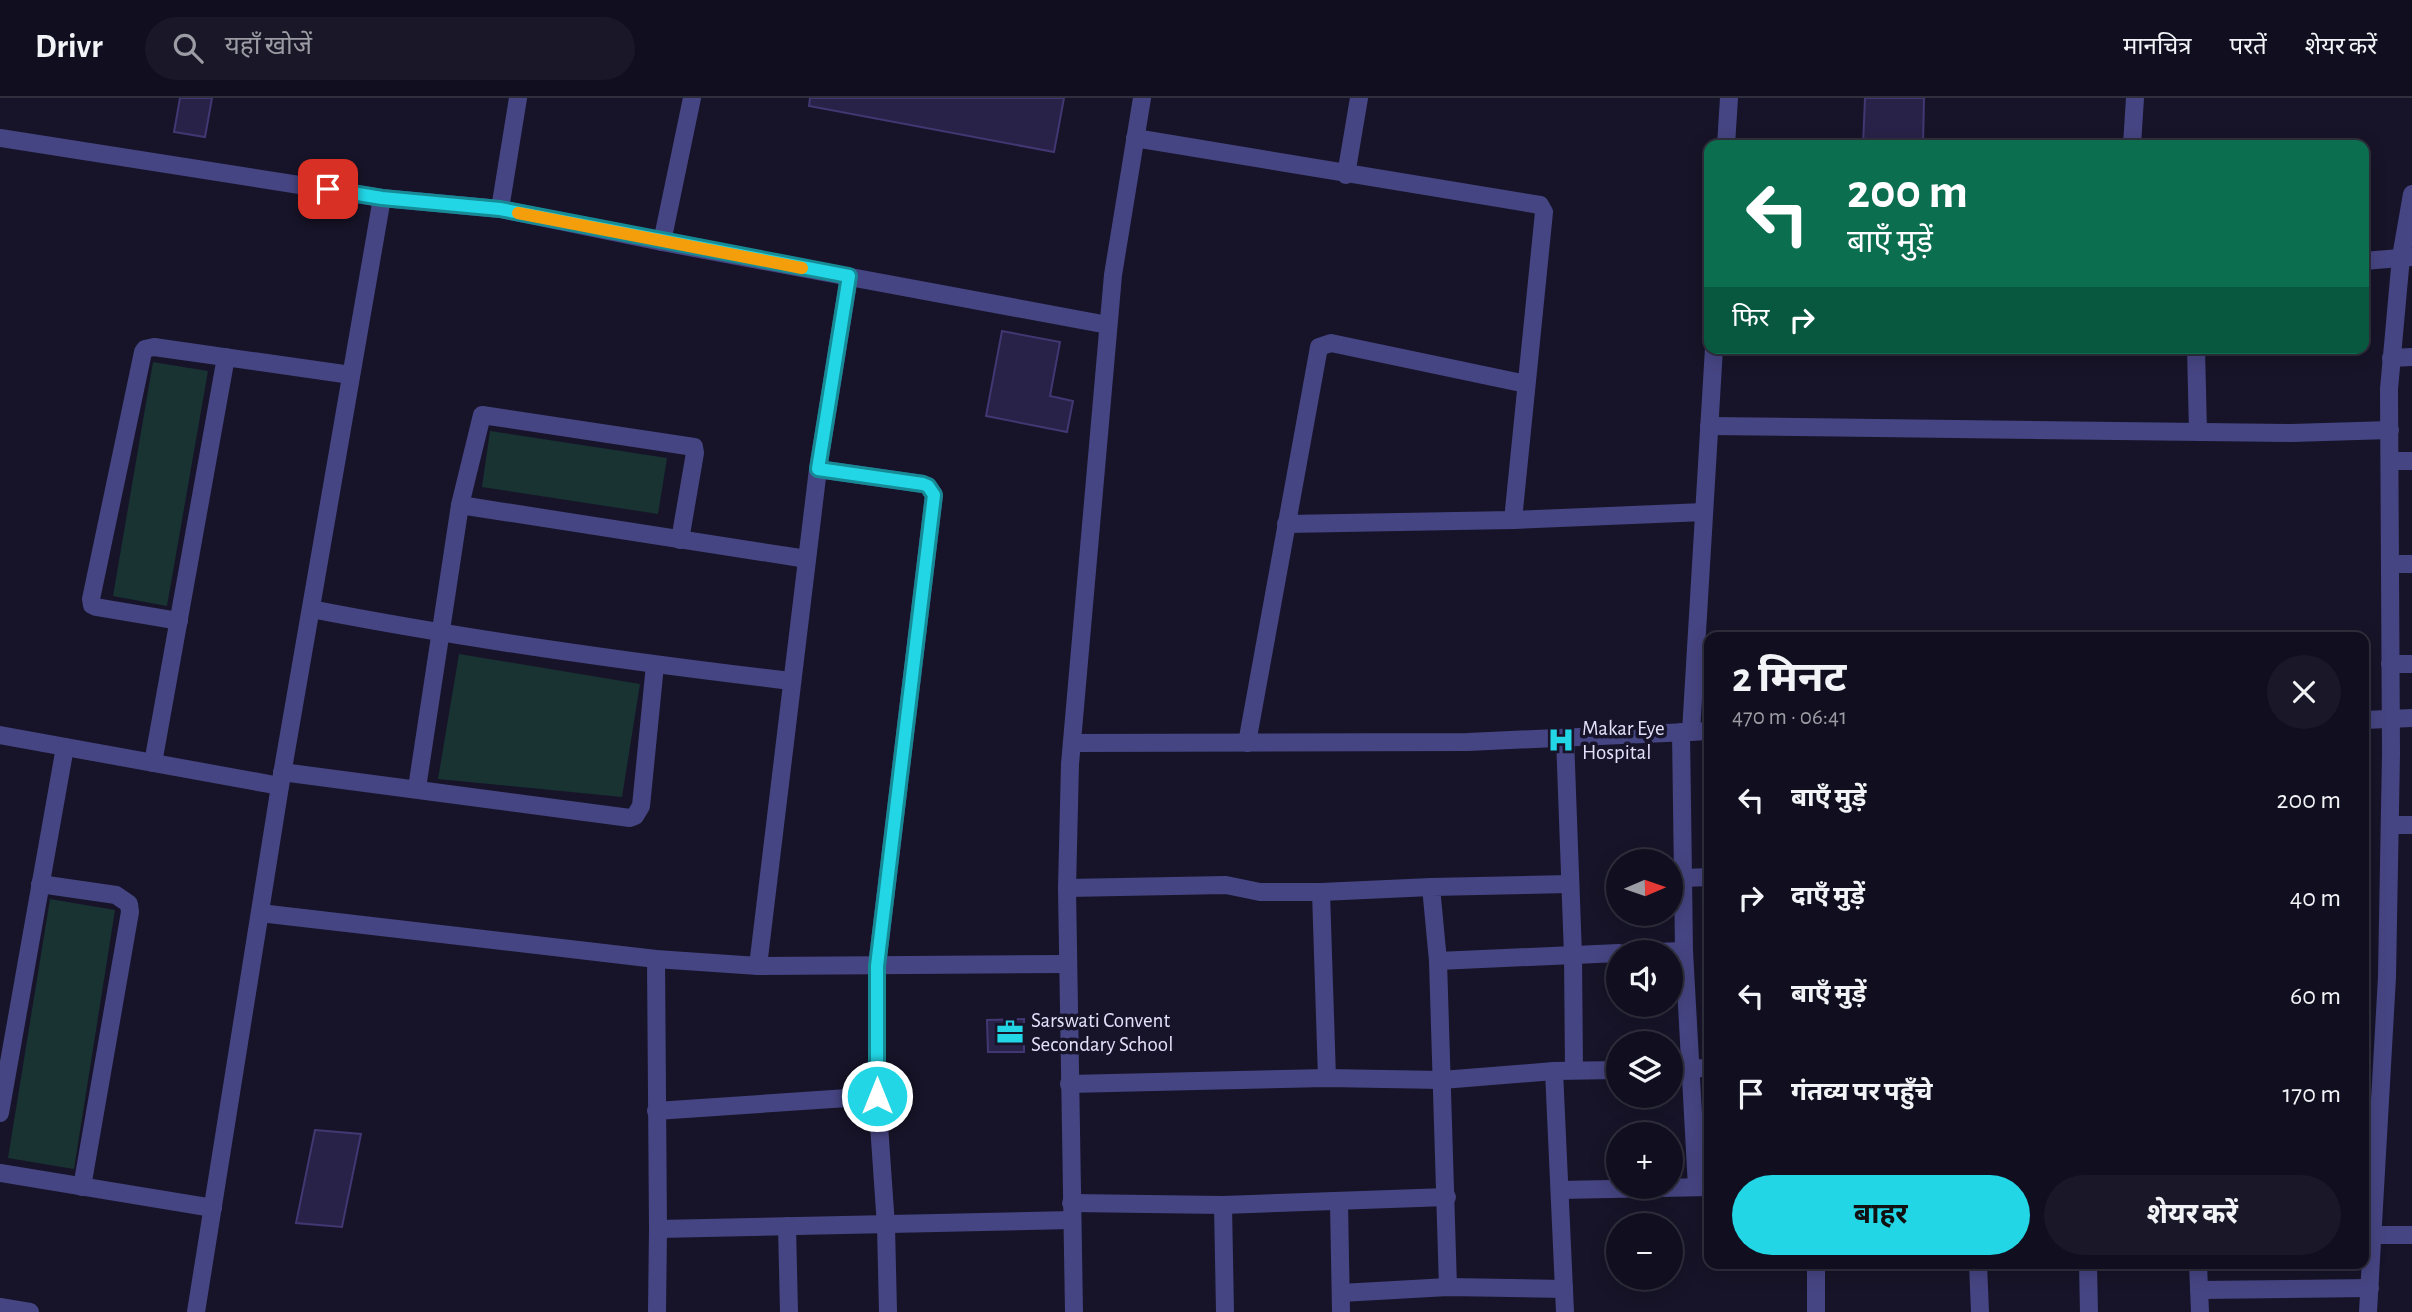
<!DOCTYPE html>
<html lang="hi">
<head>
<meta charset="utf-8">
<style>
  body { margin:0; font-family:"Alegreya Sans","Noto Sans Devanagari",sans-serif; background:#1a1828; color:#f1f3f6; height:100vh; display:flex; flex-direction:column; font-size:26px; white-space:nowrap }
  * { box-sizing:border-box; margin:0 }
  p { font-size:23px; color:#9c9ca4 }
  .icon { flex:none; width:38px; height:38px; fill:none; stroke:currentColor; stroke-width:2; stroke-linecap:round; stroke-linejoin:round }
  .map { position:relative; flex:1; overflow:hidden }
  .panel { position:absolute; left:1704px; top:534px; width:665px; height:637px; display:flex; flex-direction:column; background:#110f1f; border-radius:14px; box-shadow:0 4px 18px #0003,0 0 0 2px #302f3d }
  .panel>* { flex:none }
  .guide { position:absolute; left:1704px; top:42px; width:665px; height:214px; border-radius:14px; box-shadow:0 4px 18px #0003,0 0 0 2px #302f3d; background:#0b6e4f; color:#fff; overflow:hidden }
  .needle { width:46px; rotate:88deg }
  .buttons { position:absolute; left:1606px; top:751px; display:grid; gap:14px }
  .buttons a { display:grid; place-items:center; width:77px; height:77px; border-radius:50%; background:#110f1f; box-shadow:0 4px 18px #0003,0 0 0 2px #302f3d; font-size:35px }
  .pin { position:absolute; display:grid; place-items:center; width:60px; height:60px; color:#fff; margin:-30px; border-radius:14px; box-shadow:0 4px 10px #0006 }
  .me { position:absolute; width:77px; margin:-38px; rotate:0deg; stroke-linejoin:round; filter:drop-shadow(0 0 5px #0008) }
  .turn { display:flex; align-items:center; gap:24px; height:147px; padding:0 28px; font-size:32px }
  .turn .icon { width:91px; height:91px; stroke-width:2.5 }
  .turn b { display:block; font-size:49px; line-height:60px }
  .then { display:flex; align-items:center; height:66px; padding:0 28px; background:#0003; gap:14px; font-size:26px }
  .round { display:grid; place-items:center; flex:none; width:74px; height:74px; border-radius:37px; background:#1a1828 }
  .head { display:flex; align-items:center; justify-content:space-between; height:119px; padding:0 28px }
  h1 { font-size:42px; font-weight:700; line-height:52px }
  .action { display:flex; gap:14px; margin-top:auto; padding:14px 28px }
  .action a { flex:1; height:80px; border-radius:42px; background:#22d6e6; color:#111; font-size:28px; font-weight:700; line-height:80px; text-align:center }
  .action a+a { background:#1a1828; color:#f1f3f6 }
  ul { padding:0; list-style:none }
  li { display:flex; align-items:center; gap:21px; height:98px; padding:0 28px }
  li div { flex:1 }
  li b { display:block; font-size:26px }
  li em { font-style:normal }
  header { display:flex; align-items:center; gap:42px; box-sizing:border-box; height:98px; padding:0 35px; background:#110f1f; border-bottom:2px solid #302f3d }
  header strong { font-size:33px }
  nav { display:flex; gap:38px; margin-inline-start:auto; font-size:24px }
  .search { width:490px; height:63px; background:#1a1828; display:flex; align-items:center; gap:18px; box-sizing:border-box; padding:0 24px; border-radius:38px; color:#9c9ca4; font-size:26px }
  .map>svg:first-child { display:block }
  .green { fill:#183331 }
  .building { fill:#292248; stroke:#423772; stroke-width:2 }
  .lines { fill:none; stroke-linecap:round; stroke-linejoin:round }
  .minor { stroke:#464583; stroke-width:18 }
  .route-casing { stroke:#168b96; stroke-width:18 }
  .route { stroke:#22d6e6; stroke-width:12 }
  .slow { stroke:#f59e0b; stroke-width:12 }
  .labels { text-anchor:middle; dominant-baseline:central; stroke-width:7; stroke-linejoin:round; paint-order:stroke }
  .poi-label { font-size:21px; fill:#e3e0fb; stroke:#171429; text-anchor:start }
</style>
</head>
<body>
<header>
<strong>Drivr</strong>
<div class="search"><svg class="icon" aria-label="search" viewBox="0 0 24 24"><circle cx="10" cy="10" r="6"/><path d="M15 15l6 6"/></svg>यहाँ खोजें</div>
<nav><a>मानचित्र</a><a>परतें</a><a>शेयर करें</a></nav>
</header>
<div class="map">
<svg width="2412" height="1214" viewBox="0 0 2412 1214">
  <rect width="100%" height="100%" fill="#171429"/>
  <g class="green">
    <path d="M153 264 208 273 167 508 113 498Z"/>
    <path d="M490 333 667 360 658 416 482 389Z"/>
    <path d="M459 556 640 586 622 699 438 681Z"/>
    <path d="M50 801 115 812 74 1071 8 1060Z"/>
  </g>
  <g class="building">
    <path d="M180 0H212L205 39 174 34Z"/>
    <path d="M810 0H1064L1054 54 809 8Z"/>
    <path d="M1865 0H1924L1923 47H1863Z"/>
    <path d="M1002 233 1060 244 1050 298 1073 303 1067 334 986 318Z"/>
    <path d="M1024 921V954H988L987 922Z"/>
    <path d="M315 1032 361 1036 342 1129 296 1125Z"/>
  </g>
  <g class="lines">
    <g class="minor">
      <path d="M0 40 382 100 500 111 662 144 1108 227"/>
      <path d="M1135 40 1540 107 1544 114 1513 422"/>
      <path d="M1726 47 1729 0"/>
      <path d="M2132 47 2135 0"/>
      <path d="M1346 77 1359 0"/>
      <path d="M500 111 518 0"/>
      <path d="M662 144 692 0"/>
      <path d="M2364 163 2412 159"/>
      <path d="M2196 250 2198 334"/>
      <path d="M2391 260 2412 259"/>
      <path d="M1709 328 2292 335 2390 332"/>
      <path d="M2390 363H2412"/>
      <path d="M818 371 923 386 928 388 934 397 877 868V998"/>
      <path d="M460 407 807 461"/>
      <path d="M1286 426 1513 422 1704 414"/>
      <path d="M2390 466H2412"/>
      <path d="M311 511C470 542 630 564 791 583"/>
      <path d="M179 523 96 509 92 507 91 501 143 254 145 251 154 249 351 277"/>
      <path d="M2390 566H2412"/>
      <path d="M2364 622 2412 620"/>
      <path d="M1681 634 1684 853 1697 1089"/>
      <path d="M1691 634 1714 250"/>
      <path d="M0 637 280 688"/>
      <path d="M1565 640 1573 857 1574 972"/>
      <path d="M1072 645 1468 644 1710 633"/>
      <path d="M1247 645 1319 249 1331 245 1526 286"/>
      <path d="M153 665 226 259"/>
      <path d="M282 674 630 720 635 718 641 708 655 567"/>
      <path d="M417 690 460 407 482 317 694 349 695 355 680 442"/>
      <path d="M2390 727H2412"/>
      <path d="M1683 780 1710 779"/>
      <path d="M40 786 116 797 129 806 130 814 82 1089"/>
      <path d="M1067 790 1226 787 1260 794H1321L1431 789"/>
      <path d="M1321 794 1327 980"/>
      <path d="M260 815 656 861 758 868 1068 866"/>
      <path d="M1654 854 1684 853"/>
      <path d="M656 861 658 1131 657 1214"/>
      <path d="M1438 863 1619 855"/>
      <path d="M758 868 818 371 849 179"/>
      <path d="M1671 971 1710 970"/>
      <path d="M1554 973 1565 1214"/>
      <path d="M1069 986 1327 980 1442 982 1554 973 1619 972"/>
      <path d="M656 1013 877 998 886 1128 888 1214"/>
      <path d="M0 1015 65 649"/>
      <path d="M0 1075 213 1110"/>
      <path d="M1560 1092 1710 1089"/>
      <path d="M1071 1105 1223 1107 1447 1099"/>
      <path d="M1339 1105 1341 1214"/>
      <path d="M1223 1107 1225 1214"/>
      <path d="M787 1128 789 1214"/>
      <path d="M658 1131 1072 1122"/>
      <path d="M2373 1137H2412"/>
      <path d="M1816 1166V1214"/>
      <path d="M1978 1166 1980 1214"/>
      <path d="M2088 1166 2089 1214"/>
      <path d="M2198 1166 2200 1214"/>
      <path d="M1448 1189 1438 863 1431 789 1569 786"/>
      <path d="M2199 1192 2370 1190"/>
      <path d="M1341 1195 1448 1189 1564 1191"/>
      <path d="M0 1209 30 1214"/>
      <path d="M196 1214 280 688 382 100"/>
      <path d="M1074 1214 1067 790 1070 666 1113 177 1142 0"/>
      <path d="M2368 1214 2387 879 2391 655 2389 291 2401 159 2412 96"/>
    </g>
  </g>
  <g class="lines">
    <g class="route-casing">
      <path id="route" d="M328 91 382 100 500 111 849 178 818 371 923 386 928 388 934 397 877 868V998"/>
    </g>
    <use href="#route" class="route"/>
    <path class="slow" d="M518 115 802 170"/>
  </g>
  <defs>
    <g id="hospital-bare" transform="scale(2.1)"><path d="M-5-5h3v3.5h4V-5h3V5h-3V1.5h-4V5h-3Z" fill="#22d6e6" stroke="#171429" stroke-width="2.5" paint-order="stroke"/></g>
    <g id="office-bare" transform="scale(2.1)"><path d="M-6-3h4V-5.5h4V-3h4V5H-6ZM-1-4.5V-3h2v-1.5ZM-6 0V1H6V0Z" fill="#22d6e6" stroke="#171429" stroke-width="2.5" paint-order="stroke"/></g>
  </defs>
  <g fill-rule="evenodd">
    <use href="#hospital-bare" x="1561" y="642"/>
    <use href="#office-bare" x="1010" y="934"/>
  </g>
  <g class="labels">
    <g class="poi-label">
      <text x="1582" y="630">Makar Eye<tspan x="1582" dy="24">Hospital</tspan></text>
      <text x="1031" y="922">Sarswati Convent<tspan x="1031" dy="24">Secondary School</tspan></text>
    </g>
  </g>
</svg>
<div class="buttons">
<a><svg class="needle" viewBox="-14 -14 28 28"><path d="M0-13l5 13h-10z" fill="#e53935"/><path d="M0 13l5-13h-10z" fill="#9c9ca4"/></svg></a>
<a><svg class="icon" aria-label="sound" viewBox="0 0 24 24"><path d="M4 9h4l5-4v14l-5-4H4zM17 9q2 3 0 6"/></svg></a>
<a><svg class="icon" aria-label="layers" viewBox="0 0 24 24"><path d="M12 4l9 5-9 5-9-5zM3 14l9 5 9-5"/></svg></a>
<a>+</a>
<a>−</a>
</div>
<div class="pin" style="left:328px;top:91px;background:#d93025"><svg class="icon" aria-label="arrive" viewBox="0 0 24 24"><path d="M6 21V4h12l-3 4 3 4H6"/></svg></div>
<svg class="me" style="left:877px;top:998px" viewBox="-20 -20 40 40"><circle r="17" fill="#22d6e6" stroke="#fff" stroke-width="3"/><path d="M0-11L8 9 0 5-8 9z" fill="#fff"/></svg>
<div class="guide">
<div class="turn"><svg class="icon" aria-label="left" viewBox="0 0 24 24"><path d="M17 20v-9H6M10 6l-5 5 5 5"/></svg><div><b>200 m</b>बाएँ मुड़ें</div></div>
<div class="then">फिर<svg class="icon" aria-label="right" viewBox="0 0 24 24"><path d="M7 20v-9h11M14 6l5 5-5 5"/></svg></div>
</div>
<section class="panel">
<div class="head"><div><h1>2 मिनट</h1><p>470 m · 06:41</p></div><a class="round"><svg class="icon" aria-label="close" viewBox="0 0 24 24"><path d="M6 6l12 12M18 6L6 18"/></svg></a></div>
<ul>
<li><svg class="icon" aria-label="left" viewBox="0 0 24 24"><path d="M17 20v-9H6M10 6l-5 5 5 5"/></svg><div><b>बाएँ मुड़ें</b></div><em>200 m</em></li>
<li><svg class="icon" aria-label="right" viewBox="0 0 24 24"><path d="M7 20v-9h11M14 6l5 5-5 5"/></svg><div><b>दाएँ मुड़ें</b></div><em>40 m</em></li>
<li><svg class="icon" aria-label="left" viewBox="0 0 24 24"><path d="M17 20v-9H6M10 6l-5 5 5 5"/></svg><div><b>बाएँ मुड़ें</b></div><em>60 m</em></li>
<li><svg class="icon" aria-label="arrive" viewBox="0 0 24 24"><path d="M6 21V4h12l-3 4 3 4H6"/></svg><div><b>गंतव्य पर पहुँचे</b></div><em>170 m</em></li>
</ul>
<div class="action"><a>बाहर</a><a>शेयर करें</a></div>
</section>
</div>
</body>
</html>
